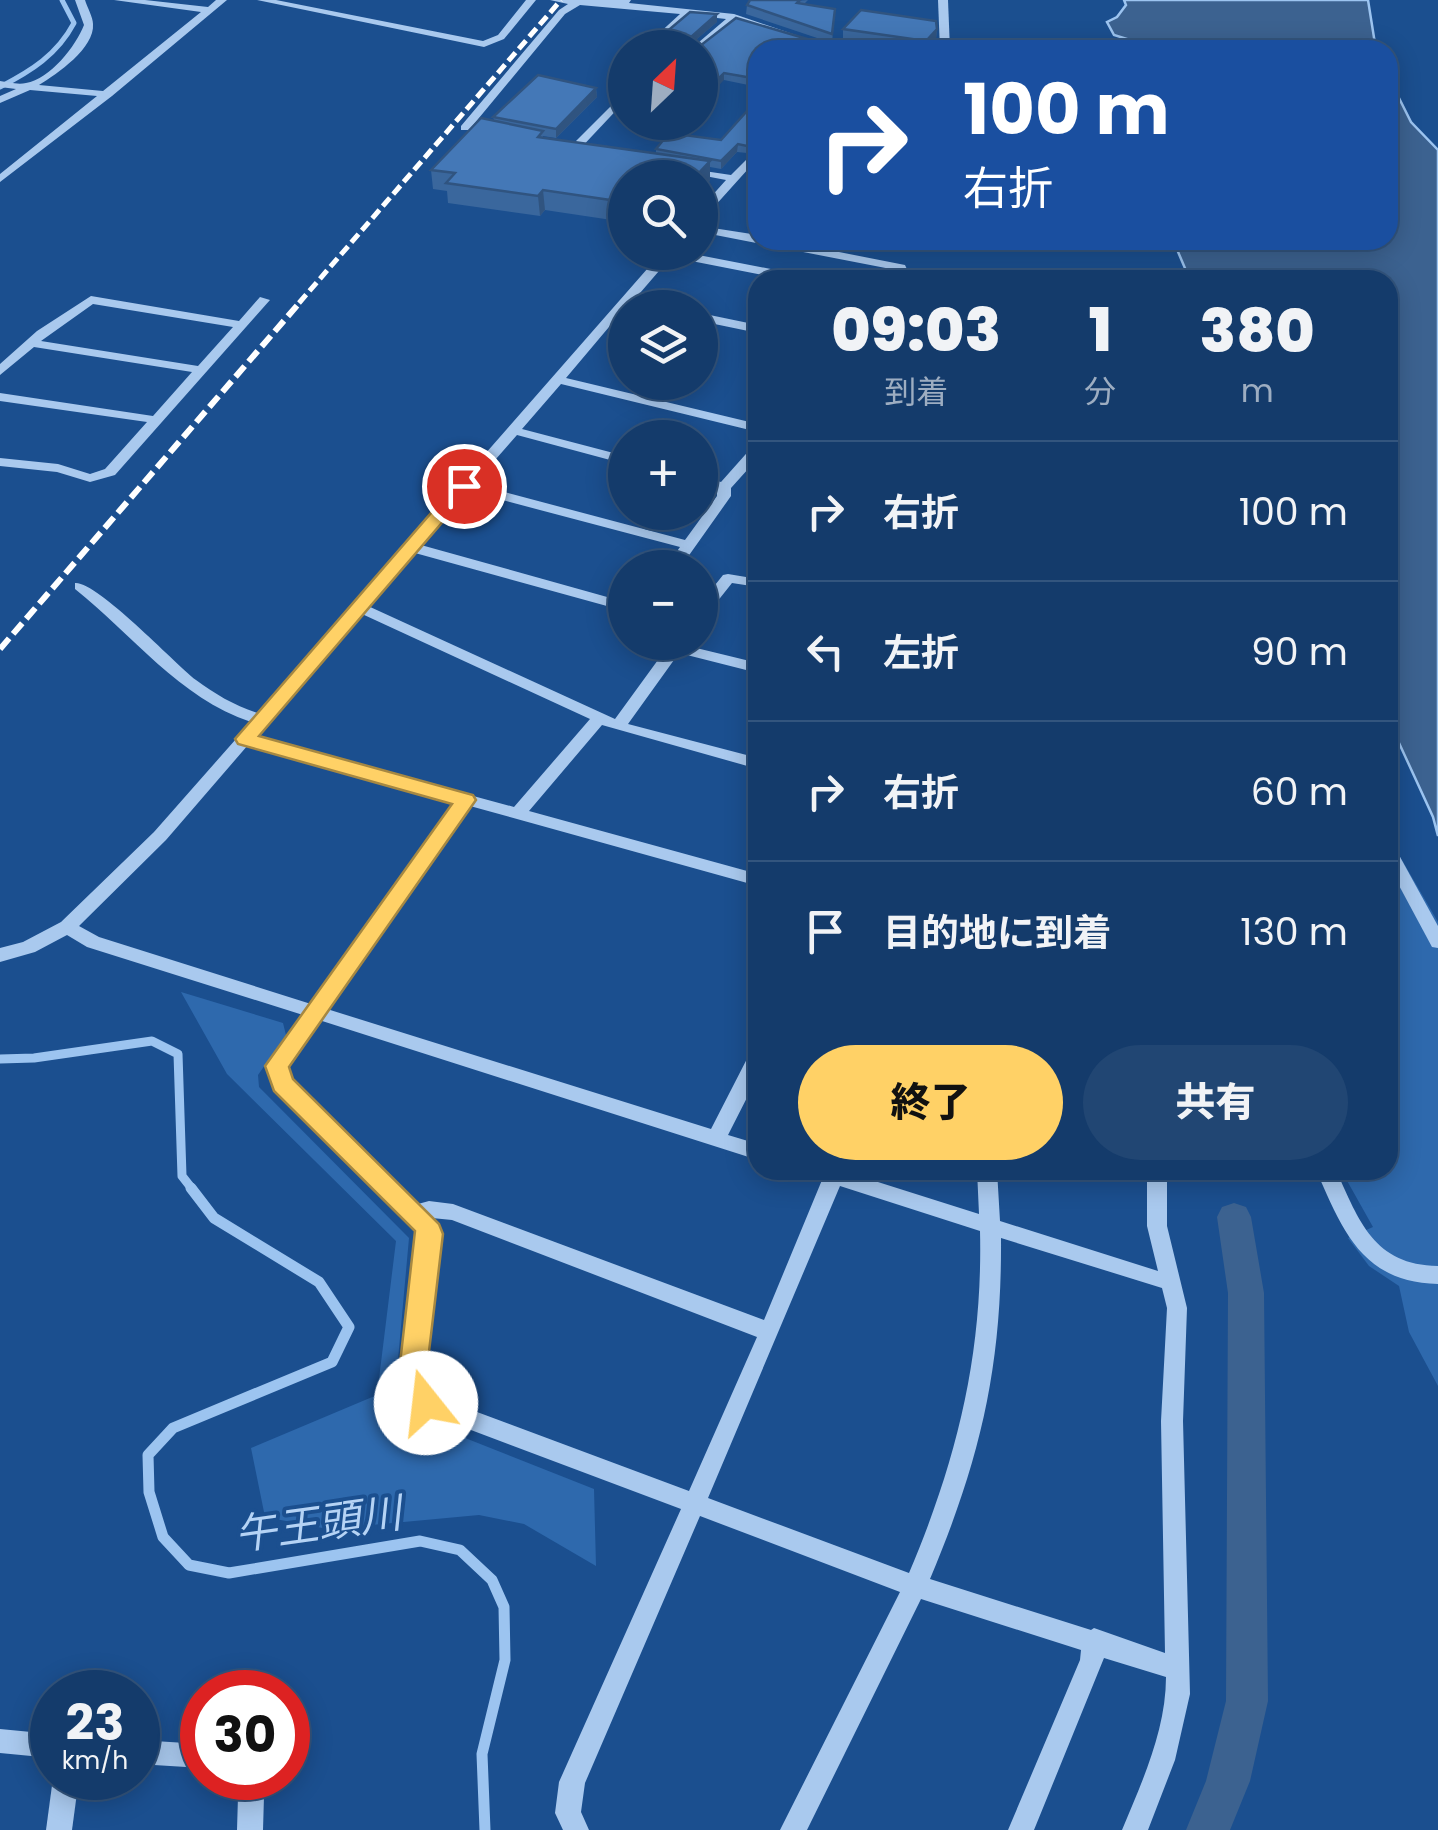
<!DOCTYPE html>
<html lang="ja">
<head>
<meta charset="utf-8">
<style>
  body { margin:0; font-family:Poppins,"Noto Sans JP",sans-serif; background:#214673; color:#f1f3f6; height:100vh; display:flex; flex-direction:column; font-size:38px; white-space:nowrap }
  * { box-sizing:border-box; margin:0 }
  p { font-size:32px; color:#9dadc1 }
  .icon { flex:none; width:55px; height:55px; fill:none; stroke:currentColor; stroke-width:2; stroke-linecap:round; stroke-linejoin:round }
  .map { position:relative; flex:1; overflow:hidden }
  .drawer { position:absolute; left:748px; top:270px; width:650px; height:910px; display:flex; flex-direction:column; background:#143b6b; border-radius:30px; box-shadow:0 5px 25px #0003,0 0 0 2px #33557e }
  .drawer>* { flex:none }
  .top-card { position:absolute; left:748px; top:40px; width:650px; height:210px; border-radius:30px; box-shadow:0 5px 25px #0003,0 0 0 2px #33557e; background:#1a4fa0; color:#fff; overflow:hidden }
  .needle { width:65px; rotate:25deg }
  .fabs { position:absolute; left:608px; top:30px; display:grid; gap:20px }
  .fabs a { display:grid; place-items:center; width:110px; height:110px; border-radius:50%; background:#143b6b; box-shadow:0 5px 25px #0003,0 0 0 2px #33557e; font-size:50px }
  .speed { position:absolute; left:30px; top:1670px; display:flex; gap:20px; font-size:50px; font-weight:700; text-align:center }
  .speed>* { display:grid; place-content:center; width:130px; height:130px; border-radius:50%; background:#143b6b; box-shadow:0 5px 25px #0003,0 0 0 2px #33557e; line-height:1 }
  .speed small { font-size:25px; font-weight:400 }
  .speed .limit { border:15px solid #d22; background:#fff; color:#111 }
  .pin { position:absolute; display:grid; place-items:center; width:85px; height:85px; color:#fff; margin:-42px; border:5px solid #fff; border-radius:50%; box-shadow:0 2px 10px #0007 }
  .me { position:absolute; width:110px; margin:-55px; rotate:344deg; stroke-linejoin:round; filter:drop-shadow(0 0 8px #0008) }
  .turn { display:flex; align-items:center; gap:35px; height:210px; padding:0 50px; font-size:45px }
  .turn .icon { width:130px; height:130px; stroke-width:2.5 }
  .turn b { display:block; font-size:70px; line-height:85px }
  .eta { display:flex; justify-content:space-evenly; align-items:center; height:170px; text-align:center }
  .eta b { font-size:60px; font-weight:800; line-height:70px }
  .action { display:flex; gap:20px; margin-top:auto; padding:20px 50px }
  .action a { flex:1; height:115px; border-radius:60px; background:#ffd166; color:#111; font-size:40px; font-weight:800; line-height:115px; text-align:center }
  .action a+a { background:#214673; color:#f1f3f6 }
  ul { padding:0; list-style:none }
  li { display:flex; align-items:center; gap:30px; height:140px; padding:0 50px; border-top:2px solid #33557e }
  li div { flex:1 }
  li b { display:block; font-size:38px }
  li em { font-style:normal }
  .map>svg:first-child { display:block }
  .green { fill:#2e69ad }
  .water { fill:#3c6290; stroke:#9cc4f0; stroke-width:2.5 }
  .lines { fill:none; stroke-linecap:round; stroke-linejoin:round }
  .stream-far2 { stroke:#9cc4f0; stroke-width:5 }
  .stream-far1 { stroke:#9cc4f0; stroke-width:9 }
  .stream { stroke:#9cc4f0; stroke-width:11 }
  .canal { fill:#3c6290; fill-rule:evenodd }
  .minor { fill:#a9c9ee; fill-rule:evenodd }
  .rail-far1 { stroke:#fff; stroke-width:5; stroke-dasharray:11 5; stroke-linecap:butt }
  .rail { stroke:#fff; stroke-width:6; stroke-dasharray:14 6; stroke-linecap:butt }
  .wall { fill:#3a679d }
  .shaded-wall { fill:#305480 }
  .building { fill:#4478b7; stroke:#305480; stroke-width:2.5 }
  .route { fill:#ffd166; stroke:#a68842; stroke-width:2.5 }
  .labels { text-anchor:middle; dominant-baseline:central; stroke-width:8; stroke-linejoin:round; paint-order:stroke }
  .near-water-label { font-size:42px; font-style:italic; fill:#b5d3f5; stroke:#1b4f8f }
</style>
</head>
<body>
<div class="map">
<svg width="1438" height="1830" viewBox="0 0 1438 1830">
  <rect width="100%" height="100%" fill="#1b4f8f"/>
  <g class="green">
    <path d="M1388 836 1438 922V1386L1409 1332 1399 1286 1369 1266 1348 1238 1373 1227 1341 1170H1388Z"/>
    <path d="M181 992 283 1023 286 1035 258 1075 259 1087 409 1238 394 1404 402 1413 594 1489 596 1566 524 1524 479 1515 328 1529 265 1517 251 1448 377 1395 396 1241 227 1074Z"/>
  </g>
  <g class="water">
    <path d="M1124 0H1368L1376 50H1131L1127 39 1114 35 1107 22 1117 17 1126 5Z"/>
    <path d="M1388 76 1411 122 1438 150V836L1433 817 1388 719V280H1190L1173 240H1388Z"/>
  </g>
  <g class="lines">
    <path class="stream-far2" d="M0 87C31 71 57 55 74 23L62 0"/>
    <path class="stream-far1" d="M0 1059 34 1058 152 1041 178 1054 182 1176 193 1190"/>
    <path class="stream" d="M191 1188 214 1218 319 1282 349 1327 332 1362 173 1428 148 1455 149 1492 163 1537 189 1565 229 1573 420 1541 460 1550 492 1580 504 1607 505 1660 482 1754 485 1830"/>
    <path class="canal" d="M1234 1203 1246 1207 1251 1217 1264 1293 1268 1701 1250 1781 1230 1830H1186L1206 1781 1226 1701 1228 1293 1217 1217 1222 1207Z"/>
    <g class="minor">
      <path d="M75 0H85C87 7 93 17 93 24 95 48 57 74 39 85L103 91 201 12 114 0H145L208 7 216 0H227L112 96 0 182V174L97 96 30 90 0 103V96L16 89 0 87V81C7 82 18 85 26 83 50 79 76 46 84 25Z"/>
      <path d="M257 0H276L483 41 498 35 526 0H536L504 39 484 47Z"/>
      <path d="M550 0H631L629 3 734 14 840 50H825L735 21 700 50V48H692L726 19 690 15 654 48H643L680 14 580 5 565 14 469 130H461V126L559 10 568 4Z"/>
      <path d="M938 0H948L950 50H940Z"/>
      <path d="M625 92V101L577 152H569V148Z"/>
      <path d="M758 148V158L704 218 700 219V209L726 180 684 172V168L731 175Z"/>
      <path d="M700 226 758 235V240H778L905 265 912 280H900L896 270 700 232Z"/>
      <path d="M662 252H683L807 276 813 280H789L671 257 634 300 659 308H625L566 378 758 424V432L561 384 522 429 625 456V464L517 435 474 484 685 540 717 496V489L700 484V475L721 482 753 446 758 445V458L731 488V496L680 568H665L680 547 468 491 421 545 625 602V611L415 553 368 606 615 719 671 642H686L684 645 758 663V673L679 653 628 724 758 758V769L602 725 529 811 758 874V886L470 806 327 1009 711 1129 751 1051 758 1049V1076L728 1135 758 1144V1160L319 1020 287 1067 291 1080 418 1204 429 1201 453 1204 764 1320 822 1180 808 1176 805 1170H840L979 1214 977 1170H997L1000 1221 1158 1271 1147 1226V1170H1167V1226L1187 1308 1183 1421 1190 1694 1175 1760 1148 1830H1122C1142 1782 1166 1730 1166 1677L1104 1658 1034 1830H1008L1080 1660 1081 1650 921 1599 807 1830H780L900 1592 700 1516 585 1783 581 1812 589 1830H563L555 1813 559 1782 681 1509 418 1410 403 1397 400 1390 419 1234 274 1084 268 1066 303 1015 87 947 67 935 35 952 0 962V948L23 942 61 922 154 832 251 722C179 698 132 634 75 589V583C97 581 173 662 196 680 215 694 235 706 258 713ZM362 614 590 719 514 807 256 737ZM248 745 455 802 311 1004 99 937 79 926 166 840ZM840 1186 980 1231C983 1354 957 1460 909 1573L708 1498ZM432 1218 452 1220 757 1337 689 1491 434 1396 422 1386 439 1234ZM1001 1238 1162 1288 1167 1308 1161 1421 1165 1653 1094 1628 1091 1630 930 1579C980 1460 1002 1368 1001 1238Z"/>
      <path d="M91 296 239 321 260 297 270 300 115 475 90 482 57 472 0 466V458L58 464 90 474 105 469 147 422 0 401V393L153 416 192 372 34 347 0 375V364L37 331ZM93 304 233 327 198 366 41 341Z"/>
      <path d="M700 313 758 325V333L700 321Z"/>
      <path d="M728 574 758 579V587L732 583 705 617 700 619V604L723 575Z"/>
      <path d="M1388 844 1394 846 1438 926V948L1432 947 1388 865Z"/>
      <path d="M1316 1170H1336C1359 1221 1374 1265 1438 1266V1284C1362 1282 1343 1231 1316 1170Z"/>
      <path d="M0 1729 52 1734V1758L0 1753Z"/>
      <path d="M138 1740 202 1744V1768L138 1764Z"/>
      <path d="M53 1778H79L72 1830H46Z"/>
      <path d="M233 1778H258L264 1796 263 1830H237L238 1796Z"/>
    </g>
    <path class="rail-far1" d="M299 303 561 0"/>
    <path class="rail" d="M0 649 301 301"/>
  </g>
  <g class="wall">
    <path d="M808 0 804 4 835 9 832 43 746 14 747 5Z"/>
    <path d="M717 22 691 44 700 46 758 50V87L724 80 700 48H652V44Z"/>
    <path d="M843 29H937L936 39 927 50H915L843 39Z"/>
    <path d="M596 88 597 97 556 138 543 136V137L656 154V149L721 140 758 101V147L747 153 737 152 721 169 710 167V181L700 178H625V222L545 210 540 216 448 203 447 191 433 189 431 170 494 120 493 117Z"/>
  </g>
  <g class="shaded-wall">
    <path d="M717 14V22L690 45V38Z"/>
    <path d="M937 29 936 39 926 50V41Z"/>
    <path d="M724 73V80L700 105V97Z"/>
    <path d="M596 88 597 97 556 138V129Z"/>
    <path d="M758 139V147L747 153V146Z"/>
    <path d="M738 144 737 152 721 169V161Z"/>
    <path d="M710 161V181L700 191V178H694Z"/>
    <path d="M543 190 545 210 540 216 538 196Z"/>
  </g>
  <g class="building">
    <path d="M750 0H800L797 3 835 9 832 34 747 5Z"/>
    <path d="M861 10 936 21 937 29 926 41 843 29Z"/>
    <path d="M690 12 717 14 690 38 689 43 700 46 736 18 831 46V50H758V79L724 73 700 97V48H670L652 44Z"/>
    <path d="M538 75 596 88 556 129 493 117Z"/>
    <path d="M756 101H758V139L747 146 738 144 721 161 656 149 669 133 721 140Z"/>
    <path d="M481 118 543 131 538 137 710 161 694 178H625L624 202 543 190 538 196 446 183 455 173 431 170Z"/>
  </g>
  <path class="route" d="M464 481 472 486 470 490 259 736 473 795 476 800 289 1067 293 1079 439 1224 443 1234 425 1385 441 1403 437 1412 426 1416 401 1399 397 1390 415 1231 274 1091 265 1066 452 804 238 744 235 739 457 483Z"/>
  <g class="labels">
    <g class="near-water-label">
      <text transform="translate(318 1524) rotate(-8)">午王頭川</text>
    </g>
  </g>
</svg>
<div class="fabs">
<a><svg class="needle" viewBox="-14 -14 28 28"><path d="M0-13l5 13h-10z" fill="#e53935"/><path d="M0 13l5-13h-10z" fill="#9dadc1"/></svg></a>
<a><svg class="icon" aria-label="search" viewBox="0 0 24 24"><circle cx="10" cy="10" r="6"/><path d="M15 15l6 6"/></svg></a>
<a><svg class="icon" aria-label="layers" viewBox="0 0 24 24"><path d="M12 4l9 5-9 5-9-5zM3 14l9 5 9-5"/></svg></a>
<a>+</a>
<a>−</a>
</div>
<div class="speed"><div>23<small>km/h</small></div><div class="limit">30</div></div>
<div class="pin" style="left:464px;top:486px;background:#d93025"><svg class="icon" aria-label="arrive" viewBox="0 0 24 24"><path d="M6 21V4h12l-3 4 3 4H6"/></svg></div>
<svg class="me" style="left:426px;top:1403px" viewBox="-20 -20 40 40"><circle r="19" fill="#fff"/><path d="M0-13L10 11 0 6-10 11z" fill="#ffd166"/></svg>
<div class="top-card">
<div class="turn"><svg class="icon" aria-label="right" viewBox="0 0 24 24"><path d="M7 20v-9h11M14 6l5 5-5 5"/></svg><div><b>100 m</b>右折</div></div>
</div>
<section class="drawer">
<div class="eta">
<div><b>09:03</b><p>到着</p></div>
<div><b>1</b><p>分</p></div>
<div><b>380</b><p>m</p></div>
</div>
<ul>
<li><svg class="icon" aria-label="right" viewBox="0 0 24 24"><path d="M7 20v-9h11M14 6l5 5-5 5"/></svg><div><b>右折</b></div><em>100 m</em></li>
<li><svg class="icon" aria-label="left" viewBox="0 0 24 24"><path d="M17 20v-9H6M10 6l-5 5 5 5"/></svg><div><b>左折</b></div><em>90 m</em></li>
<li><svg class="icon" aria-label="right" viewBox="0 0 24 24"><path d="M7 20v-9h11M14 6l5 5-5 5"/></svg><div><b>右折</b></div><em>60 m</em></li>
<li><svg class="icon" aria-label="arrive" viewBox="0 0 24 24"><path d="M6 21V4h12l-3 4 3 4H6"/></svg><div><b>目的地に到着</b></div><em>130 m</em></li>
</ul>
<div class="action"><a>終了</a><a>共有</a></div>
</section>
</div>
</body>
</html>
